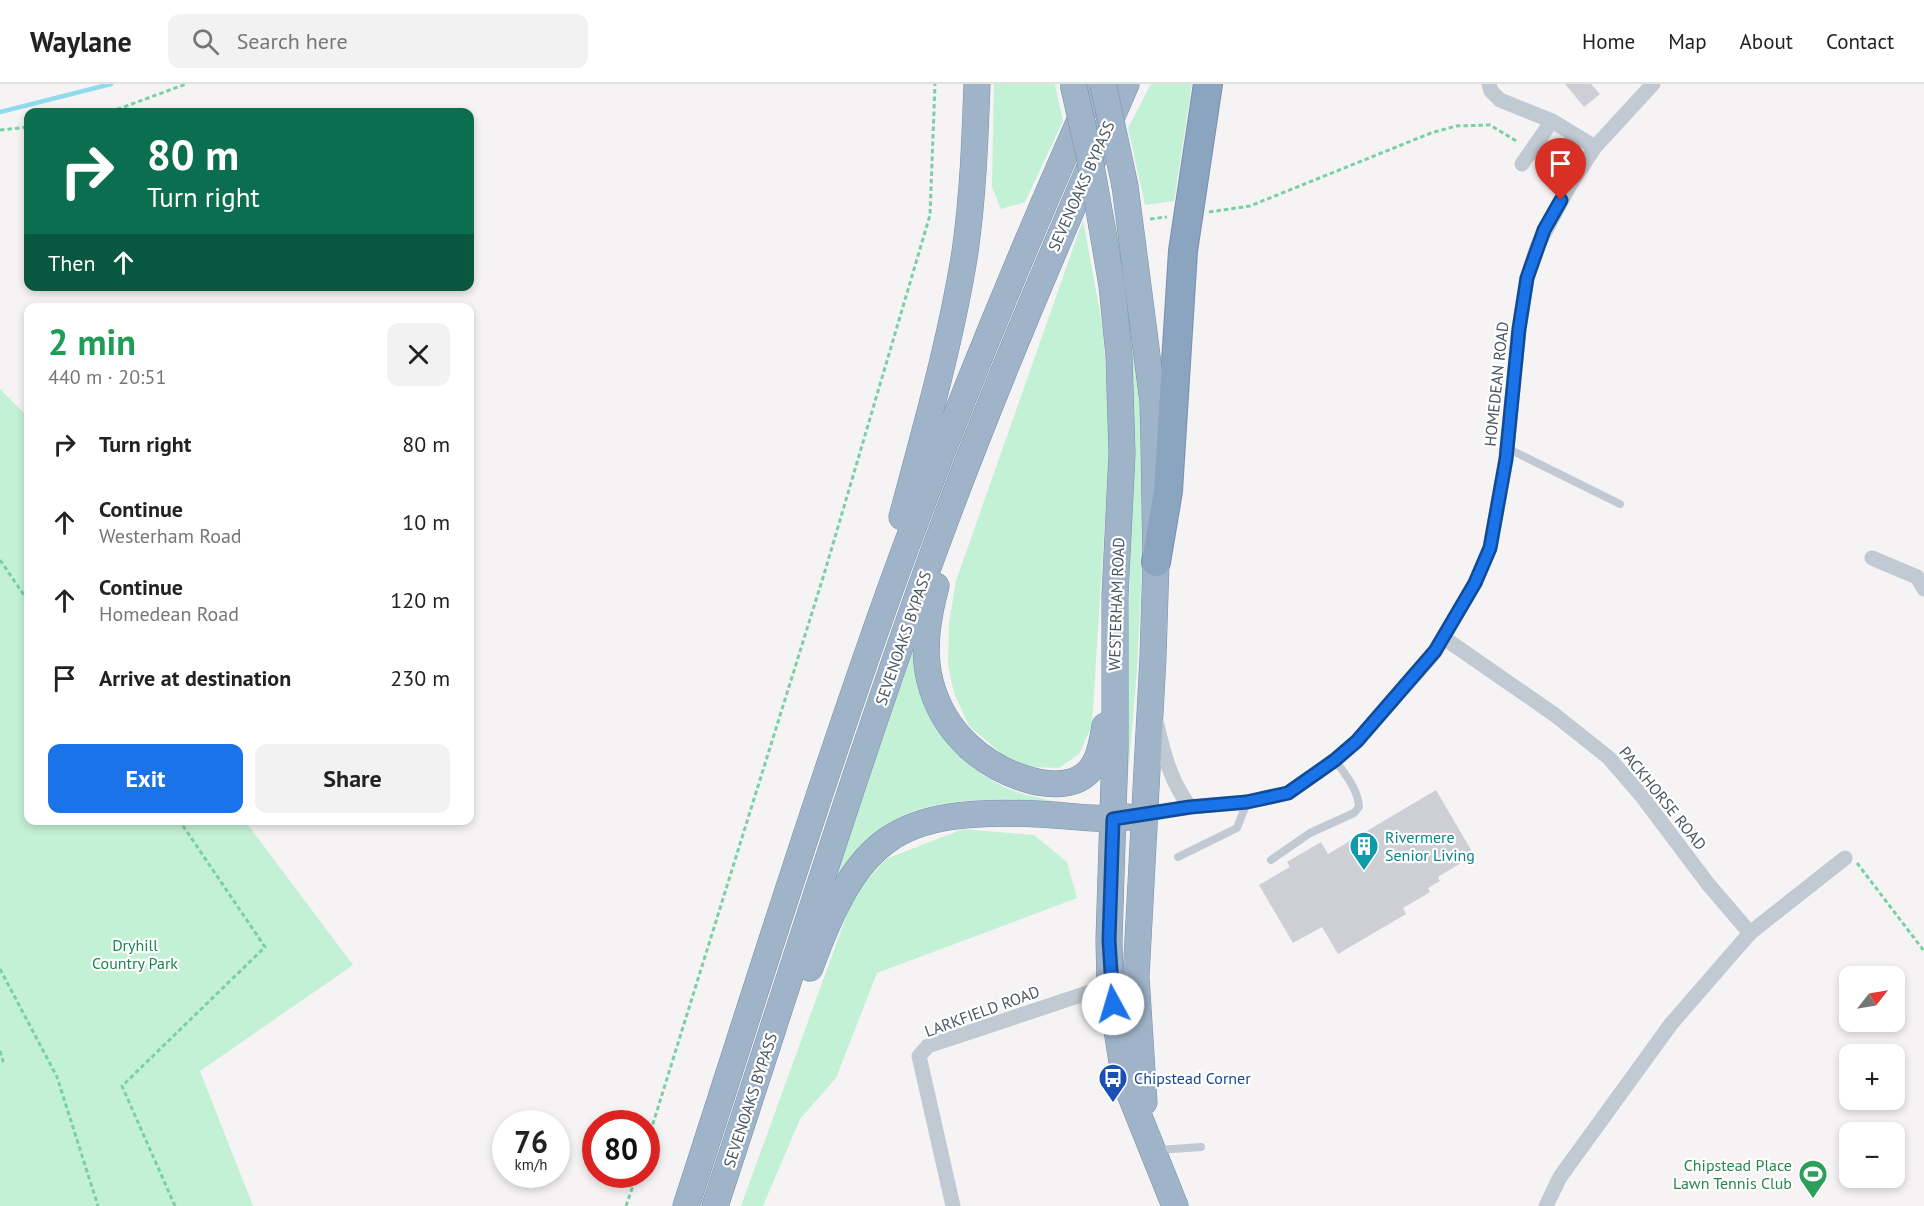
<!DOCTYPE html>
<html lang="en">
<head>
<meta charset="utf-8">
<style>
  body { margin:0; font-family:"PT Sans",sans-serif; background:#f2f2f2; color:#222; height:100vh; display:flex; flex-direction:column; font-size:22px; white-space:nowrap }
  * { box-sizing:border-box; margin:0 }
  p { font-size:20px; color:#767676 }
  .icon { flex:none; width:33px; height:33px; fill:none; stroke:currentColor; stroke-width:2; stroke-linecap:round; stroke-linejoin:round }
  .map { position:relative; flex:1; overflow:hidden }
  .side { position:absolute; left:24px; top:219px; width:450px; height:522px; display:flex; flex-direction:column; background:#fff; border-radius:12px; box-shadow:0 3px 9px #0003 }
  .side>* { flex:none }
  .top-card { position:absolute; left:24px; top:24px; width:450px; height:183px; border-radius:12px; box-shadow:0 3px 9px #0003; background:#0b6e4f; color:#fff; overflow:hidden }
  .needle { width:39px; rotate:59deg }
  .fabs { position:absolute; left:1839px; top:882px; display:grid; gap:12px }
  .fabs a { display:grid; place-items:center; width:66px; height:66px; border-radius:12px; background:#fff; box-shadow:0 3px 9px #0003; font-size:30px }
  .speed { position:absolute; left:492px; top:1026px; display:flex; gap:12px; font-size:30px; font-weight:700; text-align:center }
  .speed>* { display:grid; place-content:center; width:78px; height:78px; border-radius:50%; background:#fff; box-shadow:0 3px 9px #0003; line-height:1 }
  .speed small { font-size:15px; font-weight:400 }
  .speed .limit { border:9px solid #d22; background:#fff; color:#111 }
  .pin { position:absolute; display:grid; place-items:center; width:51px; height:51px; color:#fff; margin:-62px -26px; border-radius:50% 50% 50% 0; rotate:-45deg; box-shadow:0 0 6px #0007 }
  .pin .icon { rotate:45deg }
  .me { position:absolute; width:66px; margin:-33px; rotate:354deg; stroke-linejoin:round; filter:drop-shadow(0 0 4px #0008) }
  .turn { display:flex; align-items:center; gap:21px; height:126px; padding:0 24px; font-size:27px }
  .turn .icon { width:78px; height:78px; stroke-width:2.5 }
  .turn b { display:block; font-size:42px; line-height:51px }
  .then { display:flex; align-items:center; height:57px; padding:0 24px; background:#0003; gap:12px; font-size:22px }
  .round { display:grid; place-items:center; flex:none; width:63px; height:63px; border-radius:12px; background:#f2f2f2 }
  .head { display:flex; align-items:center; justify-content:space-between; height:102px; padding:0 24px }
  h1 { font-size:36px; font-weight:800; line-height:45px; color:#1e9e55 }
  .button { display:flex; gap:12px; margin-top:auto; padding:12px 24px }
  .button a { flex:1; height:69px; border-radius:12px; background:#1a73e8; color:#fff; font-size:24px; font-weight:800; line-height:69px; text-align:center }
  .button a+a { background:#f2f2f2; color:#222 }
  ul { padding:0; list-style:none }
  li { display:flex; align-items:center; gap:18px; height:78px; padding:0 24px }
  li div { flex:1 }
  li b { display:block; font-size:22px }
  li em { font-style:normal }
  header { display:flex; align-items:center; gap:36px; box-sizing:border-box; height:84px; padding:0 30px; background:#fff; border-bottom:2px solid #e0e0e0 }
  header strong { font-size:28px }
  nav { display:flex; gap:33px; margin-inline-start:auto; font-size:21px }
  .search { width:420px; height:54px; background:#f2f2f2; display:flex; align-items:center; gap:15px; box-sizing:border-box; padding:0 21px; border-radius:12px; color:#767676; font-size:22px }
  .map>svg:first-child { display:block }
  .green { fill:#c3f1d5 }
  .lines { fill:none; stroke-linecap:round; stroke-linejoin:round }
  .stream { stroke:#90daee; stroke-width:4.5 }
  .building { fill:#cdcfd5 }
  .trunk-casing { stroke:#7690ad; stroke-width:27 }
  .motorway-casing { stroke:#7690ad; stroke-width:30 }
  .path { stroke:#7ad0a6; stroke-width:3; stroke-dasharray:4.5 3; stroke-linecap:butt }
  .service { stroke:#c1cad2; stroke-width:8 }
  .minor { stroke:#c1cad2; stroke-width:15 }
  .trunk { stroke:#9fb4c9; stroke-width:26 }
  .motorway { stroke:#8ba5c1; stroke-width:28 }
  .trunk-bridge-casing { stroke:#7690ad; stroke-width:27; stroke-linecap:butt }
  .trunk-bridge { stroke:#9fb4c9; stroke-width:26 }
  .route-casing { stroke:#114b97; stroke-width:15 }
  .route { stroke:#1a73e8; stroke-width:10 }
  .labels { text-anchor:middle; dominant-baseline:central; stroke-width:4.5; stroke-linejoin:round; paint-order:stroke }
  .street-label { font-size:16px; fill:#4a5661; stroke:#fff }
  .culture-label { font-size:16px; fill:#0d838f; stroke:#fff; text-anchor:start }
  .park-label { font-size:16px; fill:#17864f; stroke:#fff }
  .transit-label { font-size:16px; fill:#164399; stroke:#fff; text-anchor:start }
  .leisure-label { font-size:16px; fill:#27864d; stroke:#fff; text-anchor:end }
</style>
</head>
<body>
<header>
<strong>Waylane</strong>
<div class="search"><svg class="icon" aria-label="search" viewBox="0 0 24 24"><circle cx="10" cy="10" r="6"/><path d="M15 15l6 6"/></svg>Search here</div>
<nav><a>Home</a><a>Map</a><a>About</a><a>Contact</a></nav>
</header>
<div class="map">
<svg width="1924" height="1122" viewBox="0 0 1924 1122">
  <rect width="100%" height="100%" fill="#f5f3f3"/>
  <g class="green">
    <path d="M994 0H1055L1063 37 1025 118 1001 125 992 103Z"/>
    <path d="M1151 0H1192L1174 117 1145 121 1128 44Z"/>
    <path d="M1119 134 1145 348 1143 464 1137 587 1127 703 1122 702 1130 497 1132 364 1114 146Z"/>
    <path d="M1083 136 1103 245 1110 354 1092 641 1079 670 1059 684 1030 683 1003 671 969 642 954 609 948 581 949 539 956 497Z"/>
    <path d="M0 305 28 333V736L245 737 353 881 200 987 253 1122H0Z"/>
    <path d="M918 549C919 566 918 583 921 600 928 645 964 684 1004 703 1019 710 1037 713 1053 717 994 716 929 709 879 746 859 761 844 782 830 801Z"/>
    <path d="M963 745 1034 751 1067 778 1077 814 877 889 836 994 800 1035 763 1122H741L854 811 886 775Z"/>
  </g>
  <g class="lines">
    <path class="stream" d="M0 28 111 0"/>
  </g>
  <g class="building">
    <path d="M1565 0H1591L1600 10 1584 23Z"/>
    <path d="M1436 706 1474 771 1438 793 1440 797 1428 804 1430 808 1403 824 1406 830 1338 870 1322 843 1293 859 1259 801 1290 783 1287 778 1321 758 1328 770Z"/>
  </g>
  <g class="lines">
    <g class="trunk-casing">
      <g id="trunk">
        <path d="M1125 102 1153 318 1154 359 1156 478 1153 573 1136 893 1144 1018"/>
        <path d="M1102 143 1112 202 1119 272 1122 370 1115 512V665L1109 856 1110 901 1122 978 1130 1010 1175 1122"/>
        <path d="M902 433C925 346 951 257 965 168 973 112 975 56 977 0"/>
        <path d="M936 502C928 532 922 565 930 597 943 649 985 686 1037 698 1053 701 1071 702 1085 691 1099 680 1102 659 1105 642"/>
        <path d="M810 884C858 752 896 724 1037 730 1067 731 1098 737 1128 733"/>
        <path d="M686 1122C753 916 817 710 890 506 952 335 1022 166 1096 0"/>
        <path d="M715 1122C786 907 853 691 930 478 989 316 1057 158 1126 0"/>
      </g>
    </g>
    <g class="motorway-casing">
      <path id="motorway" d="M1156 478 1168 407 1183 167 1208 0"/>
    </g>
    <g class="path">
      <path d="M110 28 186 0"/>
      <path d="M0 46 28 43"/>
      <path d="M1209 128 1250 122 1431 49 1456 42 1490 41 1518 58"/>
      <path d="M1150 135 1167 133"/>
      <path d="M0 476 28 517"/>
      <path d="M1857 779 1924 867"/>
      <path d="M0 885 57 993 98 1122"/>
      <path d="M0 967 3 977 0 979"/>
      <path d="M646 1062 825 487 930 131 935 0"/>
      <path d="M175 1122 122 1002 265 863 179 736"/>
      <path d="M626 1122 637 1090"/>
    </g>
    <g class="service">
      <path d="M1507 364 1620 420"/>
      <path d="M1178 773 1237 744 1247 718"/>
      <path d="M1271 776 1310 749 1354 729 1359 723C1358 705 1345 690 1335 676"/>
      <path d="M1158 1066 1201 1063"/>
    </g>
    <g class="minor">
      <path d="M1489 0 1491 7 1500 16 1552 37 1595 63"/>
      <path d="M1522 80 1552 37"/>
      <path d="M1872 474 1917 493 1924 505"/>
      <path d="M1444 554 1555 631 1609 674 1641 711 1708 800 1750 849 1671 940 1560 1093 1546 1122"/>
      <path d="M1157 641C1164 671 1171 698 1190 723"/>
      <path d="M1143 731 1190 723 1247 718 1288 709 1335 676 1357 657 1435 568 1475 499 1490 464 1506 375 1519 245 1527 194 1537 163 1570 101 1595 63 1653 0"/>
      <path d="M1750 849 1845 774"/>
      <path d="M953 1122 919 972 928 962 1117 899"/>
    </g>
    <use href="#trunk" class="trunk"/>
    <use href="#motorway" class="motorway"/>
    <g class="trunk-bridge-casing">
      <g id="trunk-bridge">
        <path d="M1073 0 1089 70 1102 143"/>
        <path d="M1103 0 1125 102"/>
      </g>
    </g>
    <use href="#trunk-bridge" class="trunk-bridge"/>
  </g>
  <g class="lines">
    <g class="route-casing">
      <path id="route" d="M1113 920 1109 856 1113 735 1190 723 1247 718 1288 709 1335 676 1357 657 1435 567 1475 499 1490 464 1506 375 1519 245 1527 194 1544 146 1561 116"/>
    </g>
    <use href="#route" class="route"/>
  </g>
  <defs>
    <g id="building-pin" transform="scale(1.5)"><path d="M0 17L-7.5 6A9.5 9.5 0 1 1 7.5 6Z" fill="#0f9aa8" stroke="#fff"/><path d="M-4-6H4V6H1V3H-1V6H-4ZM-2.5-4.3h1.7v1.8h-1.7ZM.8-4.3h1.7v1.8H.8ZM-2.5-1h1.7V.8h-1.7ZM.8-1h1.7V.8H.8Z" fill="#fff"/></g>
    <g id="bus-pin" transform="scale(1.5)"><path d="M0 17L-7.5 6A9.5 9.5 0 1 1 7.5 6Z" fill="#1a4fb4" stroke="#fff"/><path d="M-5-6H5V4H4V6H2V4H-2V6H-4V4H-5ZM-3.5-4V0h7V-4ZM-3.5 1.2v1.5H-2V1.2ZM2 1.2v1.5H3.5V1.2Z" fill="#fff"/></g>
    <g id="stadium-pin" transform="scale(1.5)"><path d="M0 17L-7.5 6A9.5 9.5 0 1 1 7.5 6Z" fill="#2e9e5b" stroke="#fff"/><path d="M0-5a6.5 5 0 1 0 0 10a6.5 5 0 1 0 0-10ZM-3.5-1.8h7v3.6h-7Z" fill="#fff"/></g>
  </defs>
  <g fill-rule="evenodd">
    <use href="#building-pin" x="1364" y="762"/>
    <use href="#bus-pin" x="1113" y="994"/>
    <use href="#stadium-pin" x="1813" y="1090"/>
  </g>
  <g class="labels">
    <g class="street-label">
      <text transform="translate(1081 102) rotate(-66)">SEVENOAKS BYPASS</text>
      <text transform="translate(1496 300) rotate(-84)">HOMEDEAN ROAD</text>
      <text transform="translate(1116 520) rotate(-88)">WESTERHAM ROAD</text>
      <text transform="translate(903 554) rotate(-71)">SEVENOAKS BYPASS</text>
      <text transform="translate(1663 714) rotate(51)">PACKHORSE ROAD</text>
      <text transform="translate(982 927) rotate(-20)">LARKFIELD ROAD</text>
      <text transform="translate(750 1016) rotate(-72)">SEVENOAKS BYPASS</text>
    </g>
    <g class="culture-label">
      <text x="1385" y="753">Rivermere<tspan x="1385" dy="18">Senior Living</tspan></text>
    </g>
    <g class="park-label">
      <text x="135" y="861">Dryhill<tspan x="135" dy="18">Country Park</tspan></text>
    </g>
    <g class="transit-label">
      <text x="1134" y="994">Chipstead Corner</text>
    </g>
    <g class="leisure-label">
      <text x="1792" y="1081">Chipstead Place<tspan x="1792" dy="18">Lawn Tennis Club</tspan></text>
    </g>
  </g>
</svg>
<div class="fabs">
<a><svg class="needle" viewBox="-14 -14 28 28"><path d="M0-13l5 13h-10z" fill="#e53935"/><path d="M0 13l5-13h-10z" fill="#767676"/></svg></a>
<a>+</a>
<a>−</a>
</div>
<div class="speed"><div>76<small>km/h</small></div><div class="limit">80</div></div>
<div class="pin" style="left:1561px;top:116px;background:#d93025"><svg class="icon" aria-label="arrive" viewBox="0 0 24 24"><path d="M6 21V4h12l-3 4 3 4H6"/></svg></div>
<svg class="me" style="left:1113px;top:920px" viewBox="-20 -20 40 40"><circle r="19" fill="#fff"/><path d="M0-13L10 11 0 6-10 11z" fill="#1a73e8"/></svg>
<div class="top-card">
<div class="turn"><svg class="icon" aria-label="right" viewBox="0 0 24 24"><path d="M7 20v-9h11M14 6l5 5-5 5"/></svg><div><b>80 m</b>Turn right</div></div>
<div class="then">Then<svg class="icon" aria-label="ahead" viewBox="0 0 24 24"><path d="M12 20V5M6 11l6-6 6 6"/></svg></div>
</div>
<section class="side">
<div class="head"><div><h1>2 min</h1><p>440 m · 20:51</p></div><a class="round"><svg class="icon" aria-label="close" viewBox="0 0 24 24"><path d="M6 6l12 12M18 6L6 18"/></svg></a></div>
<ul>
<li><svg class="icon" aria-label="right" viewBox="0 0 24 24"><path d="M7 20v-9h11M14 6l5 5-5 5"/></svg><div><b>Turn right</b></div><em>80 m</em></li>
<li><svg class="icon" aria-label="ahead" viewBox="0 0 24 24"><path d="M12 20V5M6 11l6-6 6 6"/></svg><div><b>Continue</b><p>Westerham Road</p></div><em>10 m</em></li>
<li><svg class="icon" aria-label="ahead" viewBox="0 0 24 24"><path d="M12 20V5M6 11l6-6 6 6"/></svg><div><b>Continue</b><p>Homedean Road</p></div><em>120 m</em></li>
<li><svg class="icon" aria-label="arrive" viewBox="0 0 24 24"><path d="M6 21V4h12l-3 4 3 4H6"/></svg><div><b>Arrive at destination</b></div><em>230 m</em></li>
</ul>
<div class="button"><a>Exit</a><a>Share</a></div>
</section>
</div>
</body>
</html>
